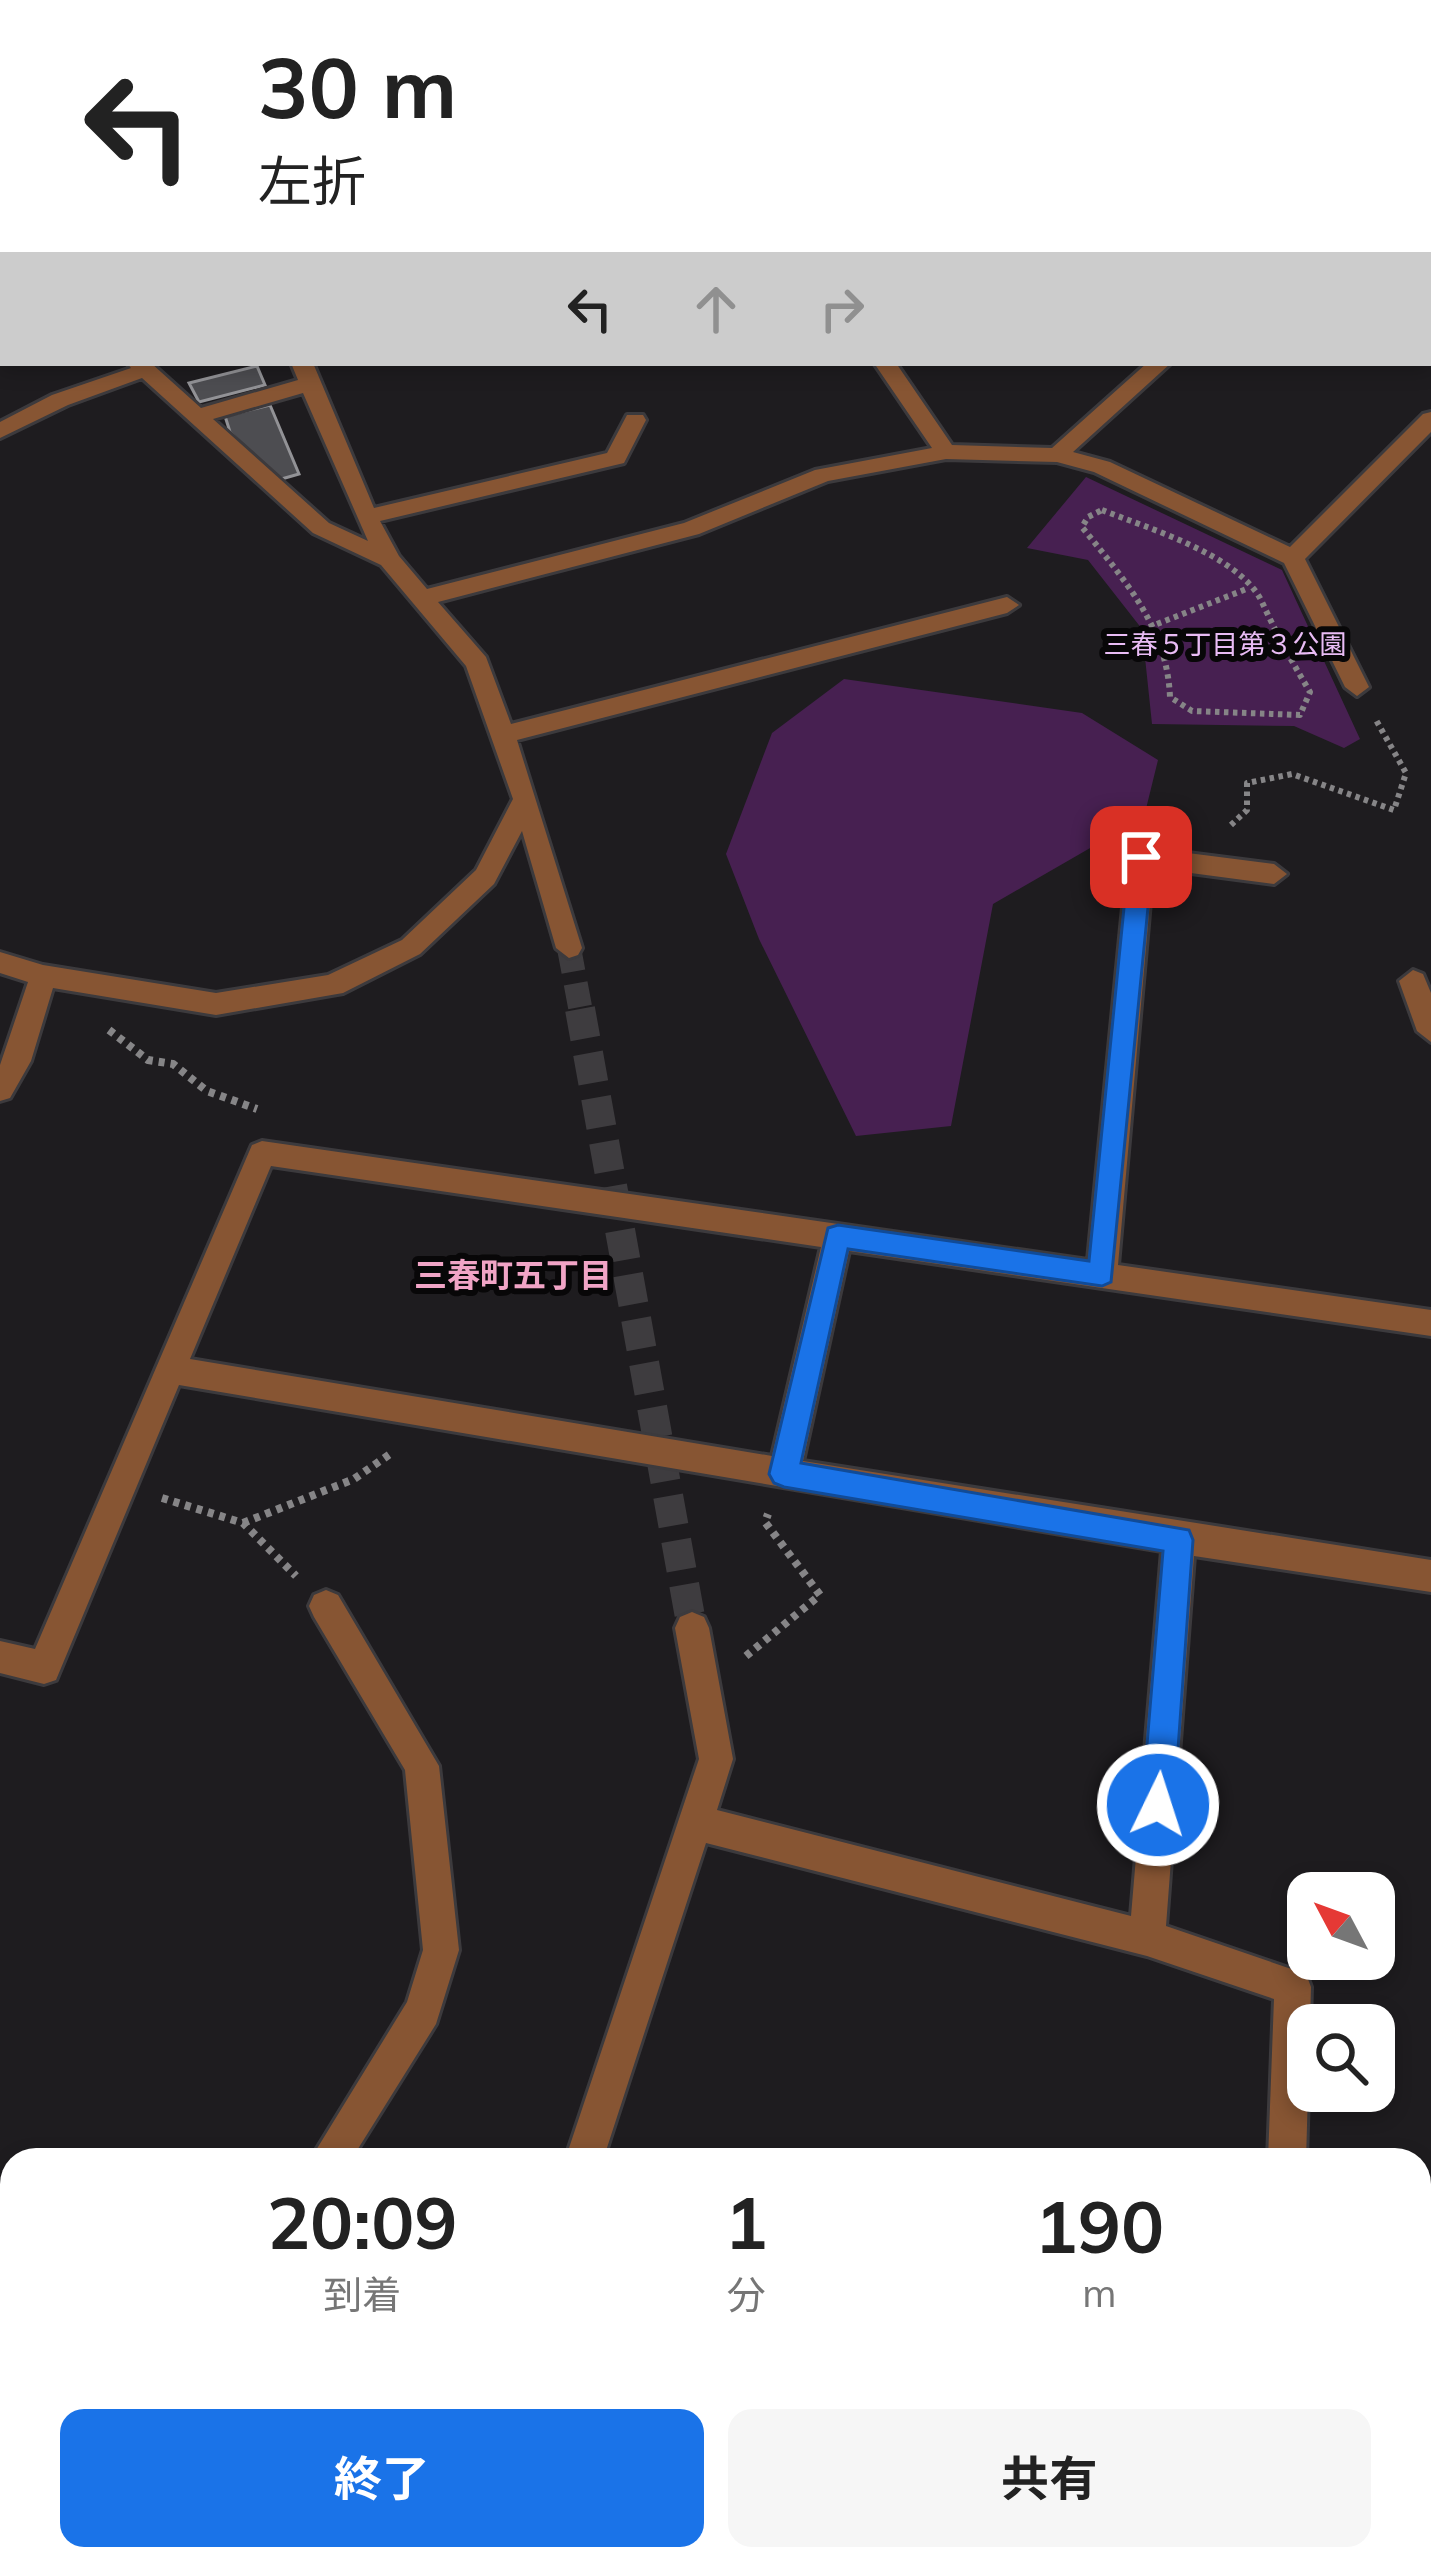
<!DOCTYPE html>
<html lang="ja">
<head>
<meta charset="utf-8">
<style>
  body { margin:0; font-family:Mulish,"Noto Sans JP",sans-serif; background:#f6f6f6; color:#222; height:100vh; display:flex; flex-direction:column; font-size:45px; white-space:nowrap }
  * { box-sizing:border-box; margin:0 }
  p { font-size:39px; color:#767676 }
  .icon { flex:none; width:66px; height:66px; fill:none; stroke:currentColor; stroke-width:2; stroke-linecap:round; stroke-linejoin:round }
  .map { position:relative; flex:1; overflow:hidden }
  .details { position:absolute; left:0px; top:2148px; width:1431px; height:423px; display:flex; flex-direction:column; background:#fff; border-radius:36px 36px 0 0; box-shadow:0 6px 18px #0003 }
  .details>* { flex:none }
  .top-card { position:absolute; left:0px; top:0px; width:1431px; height:366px; box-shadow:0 6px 18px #0003; background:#fff; color:#222; overflow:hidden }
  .needle { width:78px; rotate:311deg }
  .fabs { position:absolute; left:1287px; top:1872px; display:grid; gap:24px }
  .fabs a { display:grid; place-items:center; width:108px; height:108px; border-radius:24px; background:#fff; box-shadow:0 6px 18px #0003; font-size:60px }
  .pin { position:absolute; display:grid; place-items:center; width:102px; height:102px; color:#fff; margin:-51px; border-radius:24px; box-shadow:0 6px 18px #0006 }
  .me { position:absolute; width:132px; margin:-66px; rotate:4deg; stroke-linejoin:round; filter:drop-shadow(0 0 9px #0008) }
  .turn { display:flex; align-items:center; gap:42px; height:252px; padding:0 60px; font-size:54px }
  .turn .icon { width:156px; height:156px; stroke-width:2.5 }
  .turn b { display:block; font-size:84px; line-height:102px }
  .lanes { display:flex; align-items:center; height:114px; padding:0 60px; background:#0003; justify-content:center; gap:60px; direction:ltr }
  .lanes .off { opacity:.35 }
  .eta { display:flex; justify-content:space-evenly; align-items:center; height:204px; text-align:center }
  .eta b { font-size:72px; font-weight:700; line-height:84px }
  .button { display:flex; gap:24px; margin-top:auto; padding:24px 60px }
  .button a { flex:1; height:138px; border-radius:24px; background:#1a73e8; color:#fff; font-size:48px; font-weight:700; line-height:138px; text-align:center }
  .button a+a { background:#f6f6f6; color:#222 }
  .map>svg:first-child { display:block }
  .green { fill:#472051 }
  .building { fill:#4d4d51; stroke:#929296; stroke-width:3 }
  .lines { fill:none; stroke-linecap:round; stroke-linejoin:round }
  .minor-tunnel-far1 { stroke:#3e3c3f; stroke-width:24; stroke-dasharray:24 12; stroke-linecap:butt }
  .minor-tunnel { stroke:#3e3c3f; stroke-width:30; stroke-dasharray:30 15; stroke-linecap:butt }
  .minor-casing { stroke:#3c3a3d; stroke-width:6 }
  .path-far2 { stroke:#868587; stroke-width:6; stroke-dasharray:4.5 4.5; stroke-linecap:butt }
  .path-far1 { stroke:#868587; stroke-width:8; stroke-dasharray:6 6; stroke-linecap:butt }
  .path { stroke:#868587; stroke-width:9; stroke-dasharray:8 8; stroke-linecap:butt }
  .minor { fill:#875533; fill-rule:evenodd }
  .route { fill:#1a73e8; stroke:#114b97; stroke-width:3 }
  .labels { text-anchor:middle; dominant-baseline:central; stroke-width:12; stroke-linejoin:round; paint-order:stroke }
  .far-park-label { font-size:27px; fill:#e9bcf5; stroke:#080708 }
  .neighbourhood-label { font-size:33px; font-weight:bold; fill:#f1a4c6; stroke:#080708 }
</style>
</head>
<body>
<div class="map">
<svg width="1431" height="2570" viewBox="0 0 1431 2570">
  <rect width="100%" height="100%" fill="#1e1c1f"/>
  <g class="green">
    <path d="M1086 477 1282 570 1360 739 1344 748 1294 726 1152 724 1142 629 1088 560 1027 548Z"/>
    <path d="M844 679 1082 713 1158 760 1144 817 993 904 951 1126 856 1136 759 939 726 854 772 733Z"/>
  </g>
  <g class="building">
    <path d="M257 366 265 385 199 402 189 383Z"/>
    <path d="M270 405 299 474 278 480 230 432 225 416Z"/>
  </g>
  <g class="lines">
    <path class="minor-tunnel-far1" d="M569 948 581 1012"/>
    <path class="minor-tunnel" d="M580 1009 692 1628"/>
    <g class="minor-casing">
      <g id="minor">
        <path d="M177 0H195L176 3Z"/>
        <path d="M307 0H325L306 3Z"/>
        <path d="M801 0H819L820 3H802Z"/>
        <path d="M932 0H951L953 3H934Z"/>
        <path d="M1128 0H1148L1150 3H1130Z"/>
        <path d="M1262 0H1291L1260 3Z"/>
        <rect x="1428" y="42" width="3" height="13"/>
        <path d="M1431 180V192L1428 193V181Z"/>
        <path d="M127 363H151L201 408 298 380 291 363H313L374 508 607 453 627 415H643L646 420 624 463 380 521 399 556 427 589 684 523 815 470 932 448 874 363H896L952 445 1052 448 1147 363H1171L1073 452 1110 462 1290 547 1423 414 1431 412V432L1305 559 1369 687 1357 696 1345 687 1284 563 1094 472 1057 462 946 459 828 481 699 534 438 602 486 657 511 724 1007 597 1019 605 1007 613 517 740 582 948 578 955 569 958 556 948 522 831 494 884 420 954 343 993 216 1015 53 988 31 1061 10 1098 0 1101V1065L28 982 0 973V952L43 965 216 993 328 975 402 940 476 870 513 799 466 666 381 565 313 533 142 378 68 405 0 438V422L52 395 131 368ZM303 393 368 541 329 523 213 419Z"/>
        <path d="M1141 847 1274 864 1287 874 1274 884 1153 868 1118 1265 1431 1310V1336L849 1251 803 1461 1431 1560V1592L1194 1556 1166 1926 1306 1974 1311 1987 1306 2160H1268L1274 1999 1147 1956 706 1843 603 2160H565L699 1759 675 1628 680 1617 692 1612 704 1617 709 1628 733 1759 717 1810 1131 1916 1162 1551 179 1385 56 1680 44 1684 0 1673V1641L35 1649 252 1145 262 1141 1088 1260 1128 857ZM271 1166 821 1247 772 1456 190 1359Z"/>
        <path d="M1413 970 1423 974 1431 993V1042L1417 1031 1399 981Z"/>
        <path d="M326 1590 338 1595 439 1766 459 1950 436 2024 351 2160H310L407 2002 423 1950 405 1770 314 1617 309 1606 314 1595Z"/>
        <path d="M71 2559H115L111 2570H67Z"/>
        <path d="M422 2559H465L461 2570H418Z"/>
        <path d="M494 2559H536L539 2570H497Z"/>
        <path d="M997 2559H1141L1145 2570H1001Z"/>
      </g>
    </g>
    <g class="path-far2">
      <path d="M1102 510C1147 528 1240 555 1262 602 1276 633 1292 662 1310 692L1300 715 1192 711 1170 697C1167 626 1124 580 1082 527L1088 517Z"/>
      <path d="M1157 624 1249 588"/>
      <path d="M1231 825 1247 810V783L1292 774 1394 810 1406 773 1376 720"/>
    </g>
    <g class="path-far1">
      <path d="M109 1030 148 1060 173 1064 207 1091 257 1109"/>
      <path d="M162 1498 243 1523 296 1576"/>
      <path d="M243 1523 354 1479 393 1452"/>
      <path d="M746 1656 820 1595 765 1522 768 1514"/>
    </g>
    <path class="path" d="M1272 2559V2570"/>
    <use href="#minor" class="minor"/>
  </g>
  <path class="route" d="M1141 848 1153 857 1111 1282 1102 1286 848 1249 801 1463 1189 1530 1193 1540 1174 1805 1169 1816 1158 1821 1147 1816 1142 1805 1163 1551 784 1487 774 1483 769 1474 828 1228 838 1225 1089 1261 1129 857Z"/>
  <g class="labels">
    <g class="far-park-label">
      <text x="1225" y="644">三春５丁目第３公園</text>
    </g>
    <g class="neighbourhood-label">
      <text x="513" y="1274">三春町五丁目</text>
    </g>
  </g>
</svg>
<div class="fabs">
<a><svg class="needle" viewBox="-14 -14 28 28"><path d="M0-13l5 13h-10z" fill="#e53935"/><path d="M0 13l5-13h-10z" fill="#767676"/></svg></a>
<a><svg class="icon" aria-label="search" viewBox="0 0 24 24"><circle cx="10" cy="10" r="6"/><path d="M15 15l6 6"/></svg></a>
</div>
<div class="pin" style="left:1141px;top:857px;background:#d93025"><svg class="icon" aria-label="arrive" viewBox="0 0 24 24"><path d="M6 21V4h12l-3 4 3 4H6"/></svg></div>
<svg class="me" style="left:1158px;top:1805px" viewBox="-20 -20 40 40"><circle r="17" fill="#1a73e8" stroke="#fff" stroke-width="3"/><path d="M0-11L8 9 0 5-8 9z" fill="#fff"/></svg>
<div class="top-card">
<div class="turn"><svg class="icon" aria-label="left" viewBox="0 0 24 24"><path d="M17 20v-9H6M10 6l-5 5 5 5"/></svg><div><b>30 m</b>左折</div></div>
<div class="lanes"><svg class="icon" aria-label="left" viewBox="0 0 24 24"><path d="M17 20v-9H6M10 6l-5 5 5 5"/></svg><svg class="icon off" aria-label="ahead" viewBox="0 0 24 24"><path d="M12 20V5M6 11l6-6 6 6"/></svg><svg class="icon off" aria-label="right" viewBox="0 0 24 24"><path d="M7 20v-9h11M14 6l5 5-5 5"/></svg></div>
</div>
<section class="details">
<div class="eta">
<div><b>20:09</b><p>到着</p></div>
<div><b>1</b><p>分</p></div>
<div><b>190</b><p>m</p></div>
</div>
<div class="button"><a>終了</a><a>共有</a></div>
</section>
</div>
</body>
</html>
